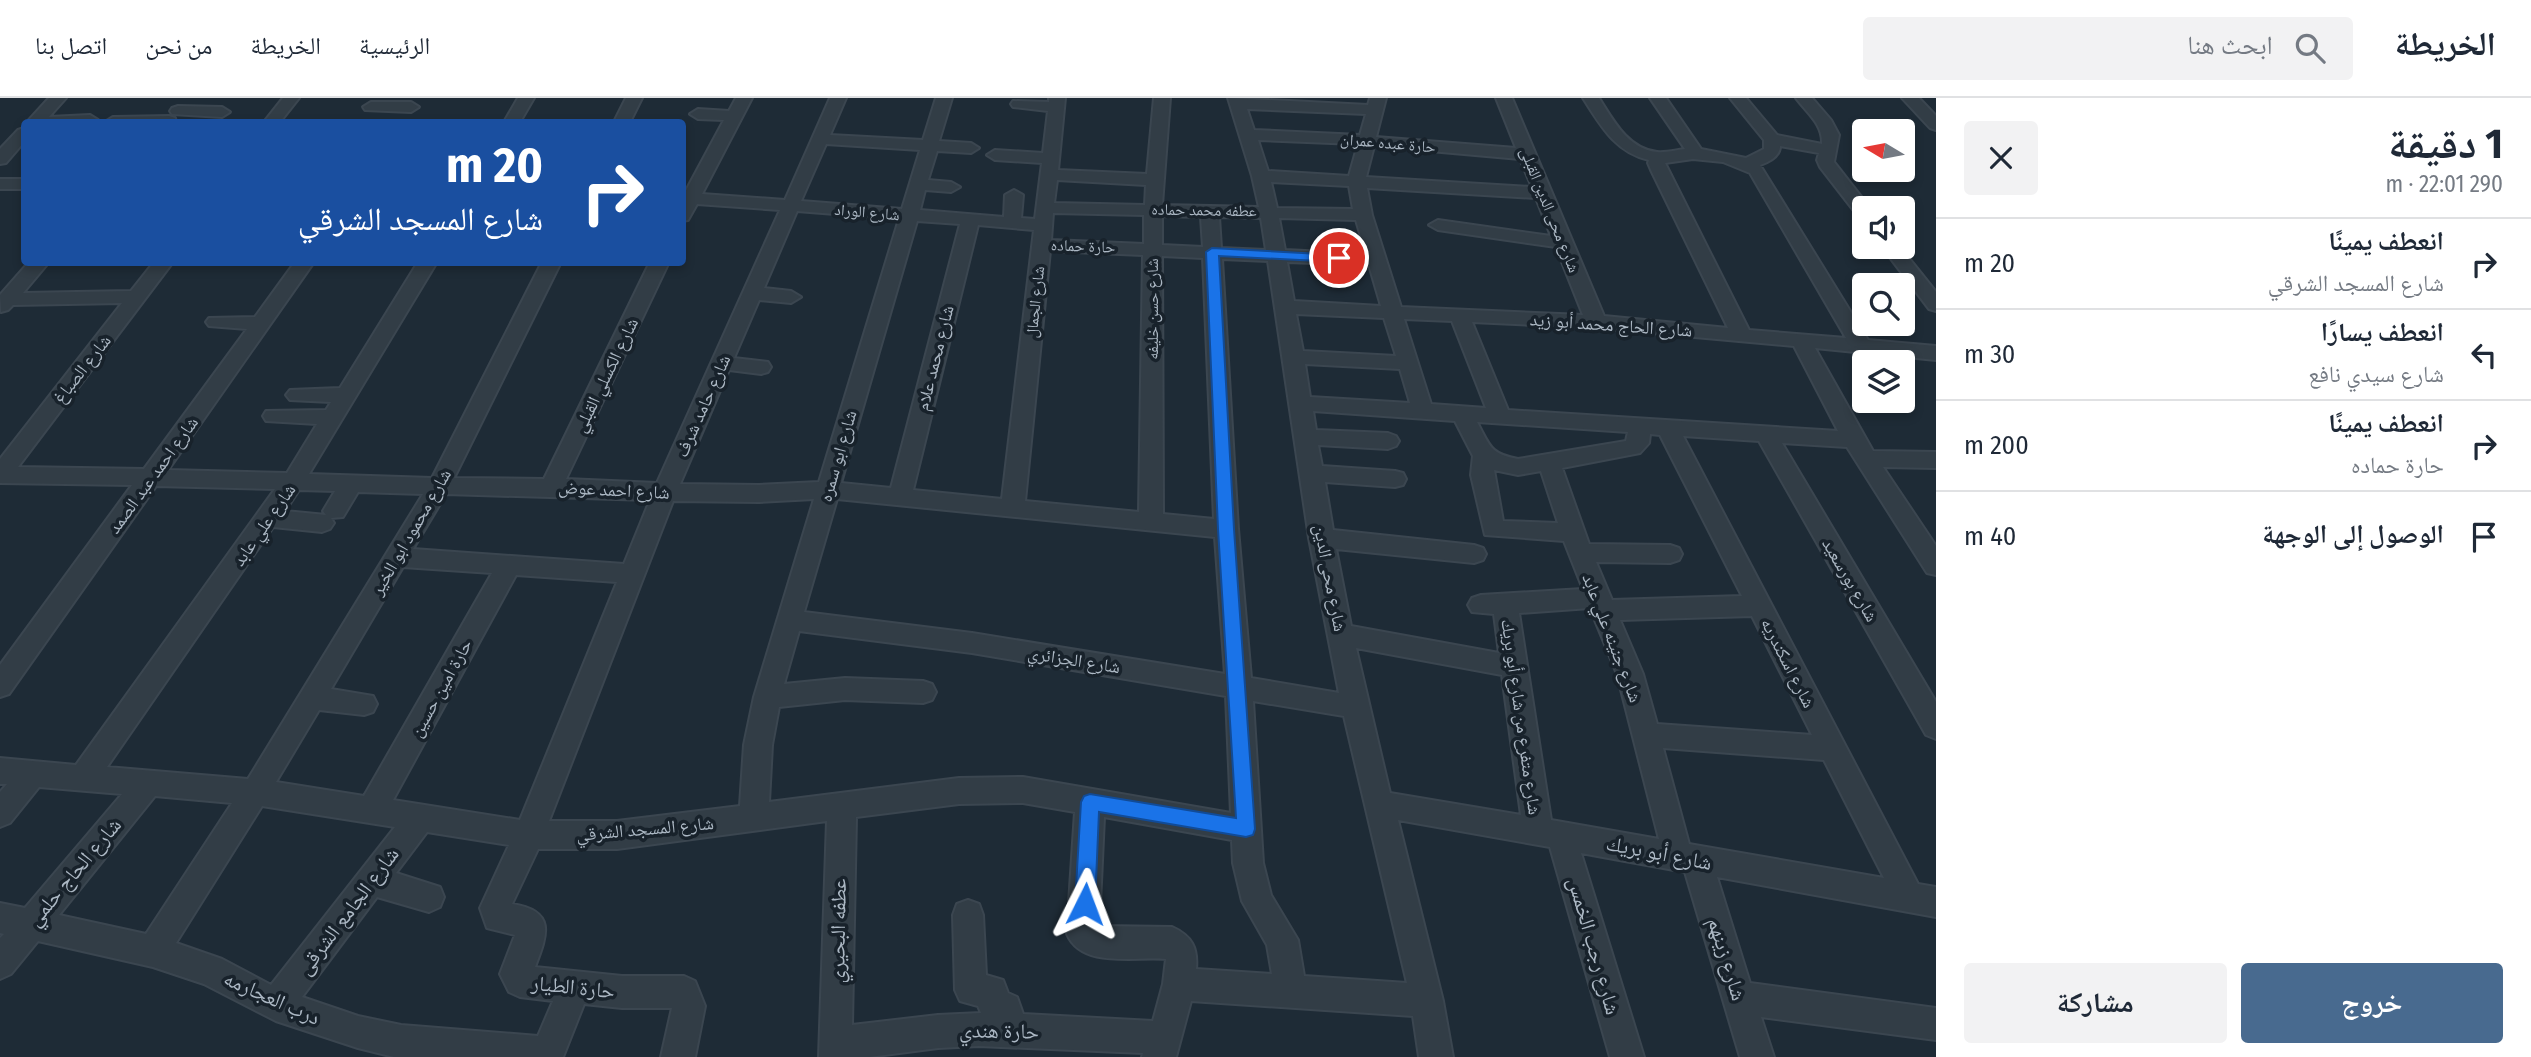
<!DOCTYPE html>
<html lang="ar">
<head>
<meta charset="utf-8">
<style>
  body { margin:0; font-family:"Fira Sans Condensed","Noto Naskh Arabic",sans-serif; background:#f2f2f3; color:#1f2937; direction:rtl; height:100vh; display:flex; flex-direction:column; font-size:26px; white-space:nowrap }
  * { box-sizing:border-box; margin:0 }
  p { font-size:23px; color:#747a83 }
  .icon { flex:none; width:38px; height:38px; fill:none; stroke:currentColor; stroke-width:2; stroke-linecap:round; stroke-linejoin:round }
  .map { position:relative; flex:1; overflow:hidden; direction:ltr }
  .drawer { display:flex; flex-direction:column; background:#fff; width:595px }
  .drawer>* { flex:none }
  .banner { position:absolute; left:21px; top:21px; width:665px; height:147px; border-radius:7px; box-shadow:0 4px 10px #0003; direction:rtl; background:#1a4fa0; color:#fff; overflow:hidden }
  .needle { width:46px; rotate:280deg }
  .fabs { position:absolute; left:1852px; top:21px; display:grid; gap:14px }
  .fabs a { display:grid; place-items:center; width:63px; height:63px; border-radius:7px; background:#fff; box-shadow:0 4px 10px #0003; font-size:35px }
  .pin { position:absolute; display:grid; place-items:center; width:60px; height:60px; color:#fff; margin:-30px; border:4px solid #fff; border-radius:50%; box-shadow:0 2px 7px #0007 }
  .me { position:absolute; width:77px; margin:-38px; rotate:3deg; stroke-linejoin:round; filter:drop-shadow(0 0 5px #0008) }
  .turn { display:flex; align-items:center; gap:24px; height:147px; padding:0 28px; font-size:32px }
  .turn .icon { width:91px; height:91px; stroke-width:2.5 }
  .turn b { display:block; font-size:49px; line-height:60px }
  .round { display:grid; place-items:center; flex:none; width:74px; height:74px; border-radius:7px; background:#f2f2f3 }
  .head { display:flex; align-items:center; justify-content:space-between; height:119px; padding:0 28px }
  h1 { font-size:42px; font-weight:700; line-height:52px }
  .button { display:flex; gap:14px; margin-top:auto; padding:14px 28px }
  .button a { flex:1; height:80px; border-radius:7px; background:#486a8f; color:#fff; font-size:28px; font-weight:700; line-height:80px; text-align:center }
  .button a+a { background:#f2f2f3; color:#1f2937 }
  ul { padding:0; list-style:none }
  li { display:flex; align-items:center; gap:21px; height:91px; padding:0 28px; border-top:2px solid #e0e1e3 }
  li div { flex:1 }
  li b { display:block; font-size:26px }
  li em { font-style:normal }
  header { display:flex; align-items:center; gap:42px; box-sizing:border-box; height:98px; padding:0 35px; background:#fff; border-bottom:2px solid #e0e1e3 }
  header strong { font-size:33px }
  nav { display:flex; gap:38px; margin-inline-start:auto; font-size:24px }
  .search { width:490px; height:63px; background:#f2f2f3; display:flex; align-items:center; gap:18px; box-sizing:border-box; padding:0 24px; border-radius:7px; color:#747a83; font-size:26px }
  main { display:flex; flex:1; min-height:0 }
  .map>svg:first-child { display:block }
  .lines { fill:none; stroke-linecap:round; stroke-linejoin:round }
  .street-casing { stroke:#3b4650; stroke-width:4 }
  .street { fill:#323d46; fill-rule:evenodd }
  .route { fill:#1a73e8; stroke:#114b97; stroke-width:2 }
  .labels { text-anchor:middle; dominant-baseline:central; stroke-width:7; stroke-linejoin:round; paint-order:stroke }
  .far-street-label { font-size:16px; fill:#acb8c4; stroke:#18222b }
  .street-label { font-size:18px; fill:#acb8c4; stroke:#18222b }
  .near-street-label { font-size:21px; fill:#acb8c4; stroke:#18222b }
</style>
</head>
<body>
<header>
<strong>الخريطة</strong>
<div class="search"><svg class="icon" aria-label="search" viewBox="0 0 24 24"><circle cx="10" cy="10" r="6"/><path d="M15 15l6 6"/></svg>ابحث هنا</div>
<nav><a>الرئيسية</a><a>الخريطة</a><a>من نحن</a><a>اتصل بنا</a></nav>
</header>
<main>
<section class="drawer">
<div class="head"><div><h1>1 دقيقة</h1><p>290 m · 22:01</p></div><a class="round"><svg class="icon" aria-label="close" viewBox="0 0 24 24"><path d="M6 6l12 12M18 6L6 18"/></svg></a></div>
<ul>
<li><svg class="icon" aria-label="right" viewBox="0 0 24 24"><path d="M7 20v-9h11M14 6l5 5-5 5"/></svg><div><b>انعطف يمينًا</b><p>شارع المسجد الشرقي</p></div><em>20 m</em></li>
<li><svg class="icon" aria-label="left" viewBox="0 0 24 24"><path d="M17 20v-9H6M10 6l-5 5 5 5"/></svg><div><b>انعطف يسارًا</b><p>شارع سيدي نافع</p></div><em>30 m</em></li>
<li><svg class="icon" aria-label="right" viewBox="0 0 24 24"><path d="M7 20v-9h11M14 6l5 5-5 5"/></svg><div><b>انعطف يمينًا</b><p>حارة حماده</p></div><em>200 m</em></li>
<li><svg class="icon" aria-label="arrive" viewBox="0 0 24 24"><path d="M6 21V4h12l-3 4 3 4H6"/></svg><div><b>الوصول إلى الوجهة</b></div><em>40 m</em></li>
</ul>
<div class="button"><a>خروج</a><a>مشاركة</a></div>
</section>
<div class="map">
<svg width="1936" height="959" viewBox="0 0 1936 959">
  <rect width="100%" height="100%" fill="#1e2b36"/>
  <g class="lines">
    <g class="street-casing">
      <g id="street">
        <path d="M49 0H66L49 19 90 17 98 22 96 24H27Z"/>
        <path d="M283 0H299L280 24H264Z"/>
        <path d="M518 0H534L520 24H504Z"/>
        <path d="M626 0H642L630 24H614Z"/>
        <path d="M736 0H752L702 96 785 102 830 0H846L830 37 923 42 936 0H952L939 43 971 45 979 50 971 55 937 53 928 82 951 84 960 89 951 94 925 92 920 112 1004 119 1005 97 1014 92 1023 97 1021 120 1035 121 1042 65 995 62 987 57 995 52 1043 55 1048 13 1013 9 1011 6 1013 3 1049 4V0H1065L1058 72 1147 76 1154 0H1170L1162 107 1259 109 1252 78 1228 0 1368 7 1370 0H1386L1376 39 1516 50 1496 0H1512L1604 218 1728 230 1651 72 1648 65 1649 62C1615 54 1601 28 1583 0H1599C1613 22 1628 51 1657 54 1666 55 1676 52 1685 51L1650 0H1666L1701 51 1746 60 1764 51V42L1730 0H1746L1777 37 1822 46C1823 26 1807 15 1796 0H1812L1831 22 1839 37 1834 64 1870 110H1864V119L1858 118 1820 69 1817 62 1819 55 1780 48C1780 58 1769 64 1760 67L1868 242 1936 248V262L1815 250 1873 353 1936 354V370L1883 369 1936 448V477L1927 475 1847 349 1782 345 1936 604V641L1926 637 1759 343 1683 338 1918 786 1936 789V819L1717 779 1750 885 1936 910V942L1761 919 1774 959H1740L1685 774 1581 755 1644 959H1610L1550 749 1398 722 1443 903 1453 959H1419L1413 918 1191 903 1176 959H1142L1143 955 979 948 938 950 869 959H819L827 723 617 751H538L512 806C557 813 547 837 535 869L622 878H684L695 883 705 908 695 959H661L672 910H622L584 906 563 959H394L358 950 276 923 204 886 153 869 38 843 11 876 0 881V840L4 836 0 835V805L25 810 122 696 39 689 10 725 0 729V694L7 686H0V660L76 667 275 391 156 388 9 596 0 599V567L132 387 0 385V361L122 205 13 207 8 212 1 214 0 197 29 164H49L23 195 131 193 154 164H173L18 369 144 371 247 231 209 228 206 224 209 220 255 219 295 164H314L168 372 287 375 317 326 266 323 263 318 266 313 326 312 331 304 290 302 286 297 290 292 340 290 418 164H437L309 376 432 380 542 164H561L454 380 544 381 650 164H669L566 381 657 385 780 112 697 106 688 122 682 123V100L724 22 698 21 690 16 698 11 729 13ZM1247 11 1366 16 1360 37 1254 32ZM1258 42 1356 46H1358L1349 78 1268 73ZM826 46 920 52 902 111 801 103ZM1374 48 1520 61 1532 89 1366 79ZM1693 61 1723 64 1750 75 1846 240 1749 232 1665 65ZM1057 82 1146 87 1145 107 1054 105ZM1271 84 1349 88 1353 111 1277 110ZM1367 90 1536 100 1551 138 1438 122 1429 127 1438 132 1556 149 1583 217 1401 209 1372 117ZM797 113 899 121 819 384 759 387 680 386 729 272 761 276 768 274 771 269 768 264 734 260 759 202 791 205 801 199 791 193 764 190ZM1053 115 1144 117V146L1051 142ZM1162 118 1201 119 1203 149 1162 147ZM1219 119 1261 120 1266 152 1221 150ZM1279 120 1356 122 1366 156 1285 152ZM917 123 960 126 891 390 841 385ZM978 127 1034 132 1002 401 913 392ZM1050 153 1143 157 1139 414 1025 403ZM1162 158 1203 160 1214 421 1163 416ZM1222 161 1268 163 1309 440 1339 595 1251 580 1238 431ZM1287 164 1369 167 1381 208 1294 203ZM1296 216 1384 220 1396 258 1303 253ZM1404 221 1452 223 1486 310 1431 306ZM1472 224 1596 230 1794 248 1838 333 1508 312ZM1305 266 1400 271 1410 305 1310 299ZM1313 313 1455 323 1473 358 1471 377 1485 437 1564 443 1583 491 1481 497 1472 500 1468 507 1472 514 1494 516 1499 555 1351 528 1336 451 1474 465 1483 462 1486 456 1483 450 1474 447 1333 432 1325 384 1395 389 1403 387 1406 381 1403 375 1395 373 1322 368 1318 347 1388 351 1396 348 1399 343 1396 338 1388 335 1316 332ZM1477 324 1628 334 1626 343 1518 361C1490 356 1490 348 1477 324ZM1650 336 1660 337 1742 498 1612 502 1596 464 1670 465 1679 462 1682 456 1679 450 1670 447 1589 446 1562 370 1640 355 1649 345ZM1494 372 1518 377 1541 373 1558 425 1503 423ZM299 392 335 393 323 413 326 417 285 413ZM358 394 423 396 248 681 107 669 273 429 322 434 330 431 334 425 331 420 343 419ZM446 396 650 402 624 466 413 451ZM814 401 754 599 744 647 740 708 617 723H549L673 403 759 404ZM837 401 1215 439 1225 576 972 535 804 514ZM403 469 492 475 364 698 276 684 319 612 364 617 373 614 377 606 373 598 331 591ZM516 477 617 484 520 722 393 702ZM1590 510 1617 576 1659 741 1551 722 1519 515ZM1752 518 1812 637 1657 626 1643 576 1620 522ZM799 533 972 555 1226 598 1231 715 1023 679 959 680 769 704 772 647 779 609 845 602 923 605 932 602 936 594 932 586 923 583 845 580 784 586ZM1356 550 1502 577 1521 717 1390 695ZM1253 603 1344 618 1407 885 1304 878 1298 842 1271 797 1263 765ZM1663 650 1824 662 1884 780 1689 746ZM155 698 232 705 146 836 59 817ZM1023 705 1075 714 1067 836C1082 871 1135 858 1166 861L1163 886 1153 923 1023 916 1017 899 1008 895 1003 882 986 877 983 817 979 806 968 802 957 806 953 817 955 892 960 903 978 908 981 915 938 917 852 927 856 719 959 706ZM262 708 395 729 271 887 222 861 176 845ZM1104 719 1232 742 1233 765 1242 803 1267 847 1272 876 1196 871C1198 850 1192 838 1172 829L1099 828ZM427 734 509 747 480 810 487 830 515 837 500 876 509 894 520 899 553 903 538 938 401 927 358 918 302 899 377 799 429 814 440 809 444 799 440 789 396 775Z"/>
        <path d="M1902 0H1919L1936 18V32L1930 30Z"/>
        <path d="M371 4H411L419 9 411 14 365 12 363 9Z"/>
        <path d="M178 8 222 9 230 14 222 19 172 16 170 13 172 10Z"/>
        <path d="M169 18 175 20 176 24H105L113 19Z"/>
        <path d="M24 30V44L6 65 0 66V51L18 32Z"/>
        <rect x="0" y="81" width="24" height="10"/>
        <path d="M1882 149H1900L1936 194V213L1929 211Z"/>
      </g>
    </g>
    <use href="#street" class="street"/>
  </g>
  <path class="route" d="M1212 150 1339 157 1345 160 1339 164 1219 158 1234 431 1255 731 1253 737 1246 739 1099 714 1095 806 1092 813 1085 816 1078 813 1075 806 1081 704 1084 698 1090 696 1236 720 1218 431 1206 154Z"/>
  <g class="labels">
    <g class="far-street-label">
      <text transform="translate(1388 45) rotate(5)">حارة عبده عمران</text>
      <text transform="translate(1204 112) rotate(1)">عطفه محمد حماده</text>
      <text transform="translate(1550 112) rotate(68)">شارع محى الدين القبلى</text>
      <text transform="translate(867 114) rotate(5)">شارع الوراد</text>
      <text transform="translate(1083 148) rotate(2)">حارة حماده</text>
      <text transform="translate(1035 204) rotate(-84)">شارع الجمال</text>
      <text transform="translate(1152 211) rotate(-90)">شارع حسن خليفه</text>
    </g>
    <g class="street-label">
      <text transform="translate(1611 227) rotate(4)">شارع الحاج محمد أبو زيد</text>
      <text transform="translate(935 260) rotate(-76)">شارع محمد علام</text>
      <text transform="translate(82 271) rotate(-52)">شارع الصباغ</text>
      <text transform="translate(606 277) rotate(-64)">شارع الكسلي القبلي</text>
      <text transform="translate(703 308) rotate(-66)">شارع حامد شرف</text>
      <text transform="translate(838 358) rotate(-74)">شارع ابو سمره</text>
      <text transform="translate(153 377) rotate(-54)">شارع احمد عبد الصمد</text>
      <text transform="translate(614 392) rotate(3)">شارع احمد عوض</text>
      <text transform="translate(264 427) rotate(-55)">شارع علي عابد</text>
      <text transform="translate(411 434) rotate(-60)">شارع محمود ابو الخير</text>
      <text transform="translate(1330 480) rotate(79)">شارع محى الدين</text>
      <text transform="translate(1850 482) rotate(60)">شارع بورسعيد</text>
      <text transform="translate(1612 540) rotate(69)">شارع جنينه علي عابد</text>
      <text transform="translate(1074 562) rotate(9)">شارع الجزائري</text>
      <text transform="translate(1788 565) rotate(63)">شارع اسكندريه</text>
      <text transform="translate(441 590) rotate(-61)">حارة امين حسين</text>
      <text transform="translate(1521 619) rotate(82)">شارع متفرع من شارع أبو بريك</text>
      <text transform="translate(645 731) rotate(-5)">شارع المسجد الشرقي</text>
    </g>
    <g class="near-street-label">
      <text transform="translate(1659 755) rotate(11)">شارع أبو بريك</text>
      <text transform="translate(74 774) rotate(-50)">شارع الحاج حلمي</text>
      <text transform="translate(348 813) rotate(-53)">شارع الجامع الشرقى</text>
      <text transform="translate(838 833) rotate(-89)">عطفه البحيري</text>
      <text transform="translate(1594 848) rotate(74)">شارع رجب الخمس</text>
      <text transform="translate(1727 861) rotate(73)">شارع زينهم</text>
      <text transform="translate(573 889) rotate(6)">حارة الطيار</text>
      <text transform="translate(272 900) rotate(24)">درب العجارمه</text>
      <text transform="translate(999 933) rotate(1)">حارة هندي</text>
    </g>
  </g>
</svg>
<div class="fabs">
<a><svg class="needle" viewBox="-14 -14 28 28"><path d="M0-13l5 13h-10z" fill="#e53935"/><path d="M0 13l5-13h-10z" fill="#747a83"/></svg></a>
<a><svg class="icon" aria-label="sound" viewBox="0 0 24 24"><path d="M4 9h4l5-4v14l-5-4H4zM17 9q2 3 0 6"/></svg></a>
<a><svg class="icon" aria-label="search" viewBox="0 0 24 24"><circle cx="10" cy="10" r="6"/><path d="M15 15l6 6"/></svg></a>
<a><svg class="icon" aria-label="layers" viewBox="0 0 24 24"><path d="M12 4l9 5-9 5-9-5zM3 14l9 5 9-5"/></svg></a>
</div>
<div class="pin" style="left:1339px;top:160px;background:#d93025"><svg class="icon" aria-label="arrive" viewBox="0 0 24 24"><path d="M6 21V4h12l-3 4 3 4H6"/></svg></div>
<svg class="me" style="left:1085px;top:806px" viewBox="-20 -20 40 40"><path d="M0-17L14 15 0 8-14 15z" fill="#1a73e8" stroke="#fff" stroke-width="4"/></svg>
<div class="banner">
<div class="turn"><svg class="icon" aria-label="right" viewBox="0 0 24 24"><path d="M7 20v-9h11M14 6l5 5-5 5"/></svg><div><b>20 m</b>شارع المسجد الشرقي</div></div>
</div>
</div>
</main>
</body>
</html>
